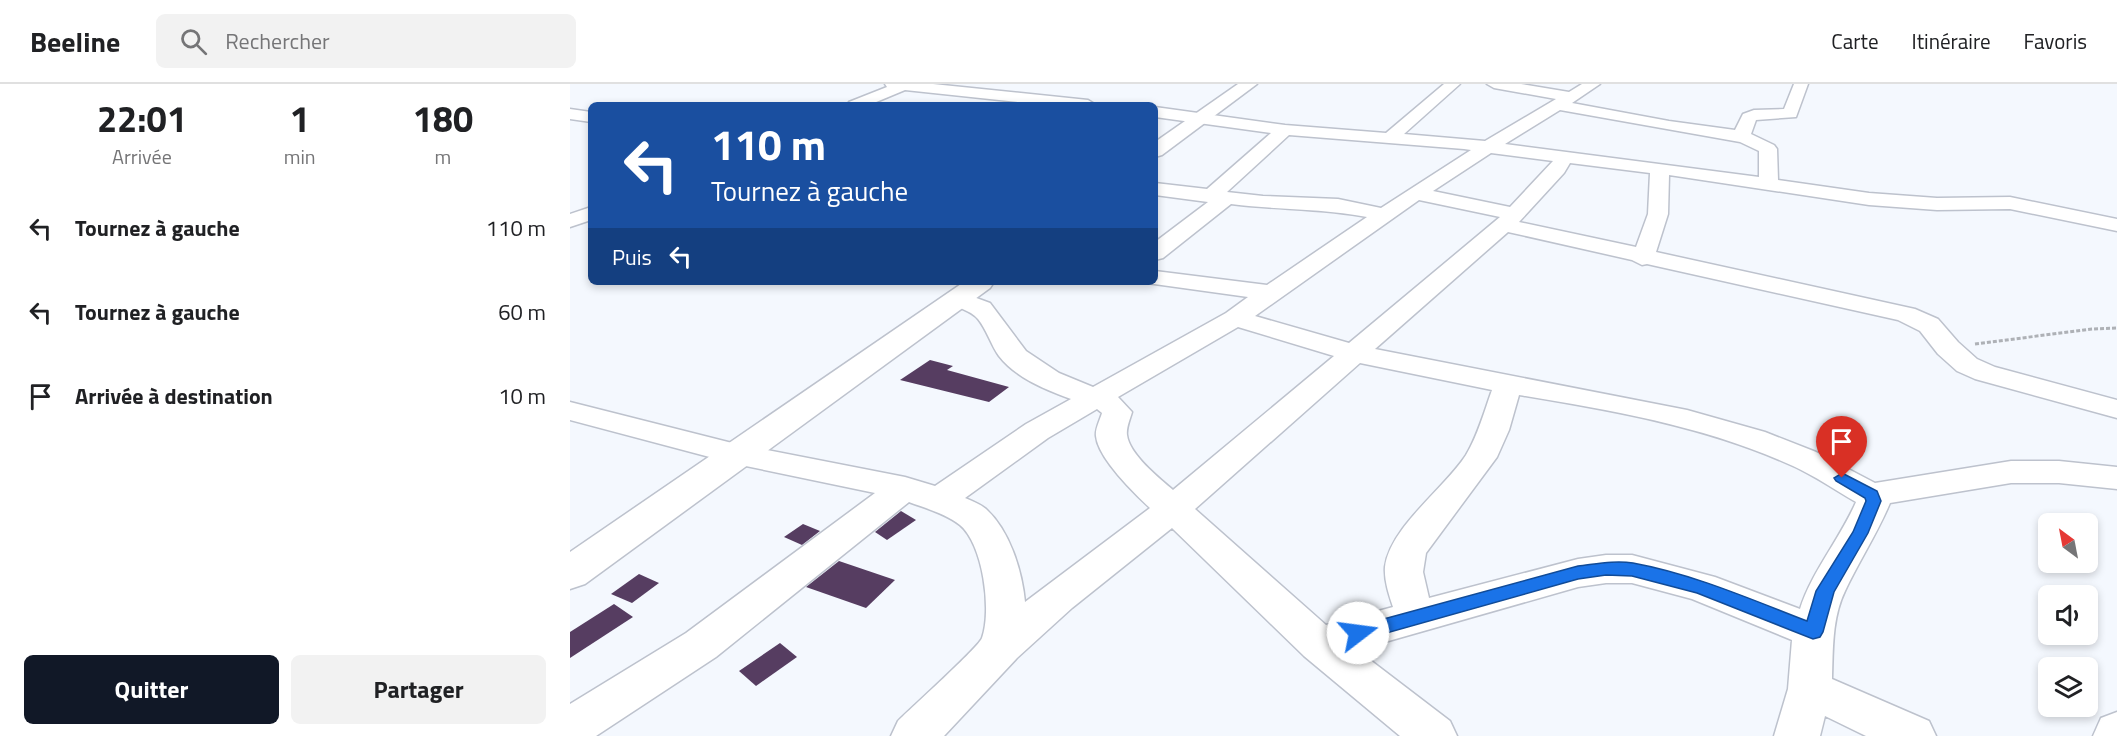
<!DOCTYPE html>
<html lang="fr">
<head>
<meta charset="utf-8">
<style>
  body { margin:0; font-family:"Titillium Web",sans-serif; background:#f2f2f2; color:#202124; height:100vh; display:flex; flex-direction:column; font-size:22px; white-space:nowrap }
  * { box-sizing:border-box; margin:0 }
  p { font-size:20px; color:#757577 }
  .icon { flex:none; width:33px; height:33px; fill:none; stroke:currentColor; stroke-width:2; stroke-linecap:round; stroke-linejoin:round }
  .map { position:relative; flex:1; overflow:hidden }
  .side { display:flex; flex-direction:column; background:#fff; width:570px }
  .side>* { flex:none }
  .hud { position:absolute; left:18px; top:18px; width:570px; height:183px; border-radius:9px; box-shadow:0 3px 9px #0003; background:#1a4fa0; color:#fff; overflow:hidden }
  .needle { width:39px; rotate:328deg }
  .controls { position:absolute; left:1468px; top:429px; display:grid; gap:12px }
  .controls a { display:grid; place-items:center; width:60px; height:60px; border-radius:9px; background:#fff; box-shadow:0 3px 9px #0003; font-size:30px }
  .pin { position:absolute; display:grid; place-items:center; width:51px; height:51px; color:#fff; margin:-62px -26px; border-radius:50% 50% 50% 0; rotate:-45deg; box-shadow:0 0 6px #0007 }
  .pin .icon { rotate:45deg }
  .me { position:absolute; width:66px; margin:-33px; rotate:75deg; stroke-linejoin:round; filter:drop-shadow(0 0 4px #0008) }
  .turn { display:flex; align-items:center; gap:21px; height:126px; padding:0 24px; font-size:27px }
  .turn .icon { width:78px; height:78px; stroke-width:2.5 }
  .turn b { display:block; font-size:42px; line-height:51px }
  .then { display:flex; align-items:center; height:57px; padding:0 24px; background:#0003; gap:12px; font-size:22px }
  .eta { display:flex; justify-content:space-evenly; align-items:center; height:102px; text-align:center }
  .eta b { font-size:36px; font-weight:700; line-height:42px }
  .action { display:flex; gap:12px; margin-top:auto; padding:12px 24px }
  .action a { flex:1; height:69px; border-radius:9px; background:#111827; color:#fff; font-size:24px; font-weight:700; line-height:69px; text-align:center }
  .action a+a { background:#f2f2f2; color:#202124 }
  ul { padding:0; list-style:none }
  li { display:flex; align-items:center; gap:18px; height:84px; padding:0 24px }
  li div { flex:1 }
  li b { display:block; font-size:22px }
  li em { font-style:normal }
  header { display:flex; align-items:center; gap:36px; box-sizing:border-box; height:84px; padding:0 30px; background:#fff; border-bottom:2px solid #e0e0e0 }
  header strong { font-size:28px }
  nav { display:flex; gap:33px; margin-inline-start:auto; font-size:21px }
  .search { width:420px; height:54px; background:#f2f2f2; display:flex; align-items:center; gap:15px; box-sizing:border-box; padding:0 21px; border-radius:9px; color:#757577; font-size:22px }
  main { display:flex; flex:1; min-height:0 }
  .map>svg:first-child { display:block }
  .building { fill:#563d61 }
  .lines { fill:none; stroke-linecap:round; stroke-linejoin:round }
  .minor-casing { stroke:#bdc2cd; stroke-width:3 }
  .major-casing { stroke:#bdc2cd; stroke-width:3 }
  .path { stroke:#aeb1b6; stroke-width:3; stroke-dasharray:4 2; stroke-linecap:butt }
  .minor { fill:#fff; fill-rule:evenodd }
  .major { fill:#fff; fill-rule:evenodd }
  .route { fill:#1a73e8; stroke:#114b97; stroke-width:1.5 }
</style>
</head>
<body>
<header>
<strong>Beeline</strong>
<div class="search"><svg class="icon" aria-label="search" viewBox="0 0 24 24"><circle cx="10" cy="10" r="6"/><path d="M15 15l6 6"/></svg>Rechercher</div>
<nav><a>Carte</a><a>Itinéraire</a><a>Favoris</a></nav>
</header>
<main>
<section class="side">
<div class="eta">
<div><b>22:01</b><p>Arrivée</p></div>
<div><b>1</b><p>min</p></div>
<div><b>180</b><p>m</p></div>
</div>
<ul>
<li><svg class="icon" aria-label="left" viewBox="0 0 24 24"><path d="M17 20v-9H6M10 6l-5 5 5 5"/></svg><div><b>Tournez à gauche</b></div><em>110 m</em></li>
<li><svg class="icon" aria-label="left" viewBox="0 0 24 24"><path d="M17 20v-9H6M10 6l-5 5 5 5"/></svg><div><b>Tournez à gauche</b></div><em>60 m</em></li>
<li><svg class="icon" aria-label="arrive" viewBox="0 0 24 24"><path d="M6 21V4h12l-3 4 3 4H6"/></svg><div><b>Arrivée à destination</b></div><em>10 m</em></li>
</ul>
<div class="action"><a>Quitter</a><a>Partager</a></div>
</section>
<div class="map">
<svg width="1547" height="652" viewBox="0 0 1547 652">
  <rect width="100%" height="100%" fill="#f4f8fe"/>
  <g class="building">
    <path d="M360 276 383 282 377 286 439 303 419 318 330 296Z"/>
    <path d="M331 427 346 436 317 456 305 448Z"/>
    <path d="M233 440 250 447 232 461 214 453Z"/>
    <path d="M269 477 325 496 296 524 236 503Z"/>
    <path d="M69 490 89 499 62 519 41 510Z"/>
    <path d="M44 520 63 533 0 574V548Z"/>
    <path d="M210 559 227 573 186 602 169 587Z"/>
  </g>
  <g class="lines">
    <g class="minor-casing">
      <g id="minor">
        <path d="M315 0H363L518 16 526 21H475L335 6 299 21H277L279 18 317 3Z"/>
        <path d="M874 0H890L834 50 915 57 986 15 924 4 917 0H951L999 8 1012 0H1030L1002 19 1099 37 1165 46 1173 30 1184 26 1214 25 1224 0H1238L1226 33 1186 36 1181 50 1204 61 1207 65 1208 96 1299 109 1367 114 1440 113 1547 135V147L1440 125 1367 126 1299 121 1099 91 1098 130 1086 168 1345 225 1368 235 1388 258 1407 275 1425 283 1547 316V334L1405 295 1387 287 1368 270 1350 247 1328 236 1077 180 1072 181 1062 176 938 148 805 265 1117 326 1195 348 1246 368 1305 399 1441 377H1489L1547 383V405L1489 399H1441L1320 419C1307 450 1289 477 1275 507 1262 534 1263 565 1262 595L1359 637 1366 652H1296L1255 632 1250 652H1204L1218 605 1222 556 1122 515 1062 499H1036L1008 503 787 566 880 637 887 652H830L734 572 602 444 502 524 447 574 374 652H321L328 637C340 625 409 563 412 554 422 526 413 460 390 441 376 430 355 424 339 418L146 573 26 652H0V620L116 549 305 409 166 380 0 336V318L166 360 335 393 365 402 456 340 501 315C476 306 446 294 429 272 421 261 417 246 408 235 400 225 385 225 378 215L381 210 390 208 420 219 456 267 489 289 523 303 656 229 678 213 577 199 585 198V187L697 201 797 133C752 124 706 126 661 120L593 174 585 176V158L638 118 585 111V99L637 105 701 49 585 33V23L715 41 816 49ZM990 26 1170 58 1189 67V93L935 60ZM719 51 894 65 901 66 811 124 768 115 693 112 657 108ZM921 69 983 77 940 123 863 107ZM1000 79 1080 89 1078 130 1066 163 949 138 994 89ZM849 116 930 133 779 259 685 232ZM668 243 764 272 603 406C589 394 559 370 557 351 556 344 560 335 562 328L548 313ZM790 279 922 306C914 328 908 351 896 371 875 404 820 443 815 483 814 496 819 511 823 523L756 541 625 425ZM949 311C1041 326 1138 343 1223 382 1245 392 1265 406 1286 418 1270 455 1242 487 1230 525L1145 493 1062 471H1036L1008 475 859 514 853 488 856 469 927 373 939 346ZM527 325 532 329C530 336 525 345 526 352 528 374 564 409 580 424L455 518C452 487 440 447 416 425 410 420 402 417 395 414L478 354Z"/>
        <path d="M0 25 21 28V38L0 35Z"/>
        <path d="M21 123V136L0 143V130Z"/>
        <path d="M1547 628V652H1523L1531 634Z"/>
      </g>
    </g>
    <g class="major-casing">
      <g id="major">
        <path d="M668 0H687L592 71 585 73V58Z"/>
        <path d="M394 198H424L420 204 15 500 0 505V468Z"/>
      </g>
    </g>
    <path class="path" d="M1405 260 1522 245 1547 244"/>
    <use href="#minor" class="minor"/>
    <use href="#major" class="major"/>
  </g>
  <path class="route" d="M1272 389 1307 407 1311 417 1298 449 1264 508 1253 548 1250 553 1243 555 1127 509 1062 492 1036 491 1008 495 788 557 781 555 779 549 781 544 788 542 1008 482C1026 480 1045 476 1063 479 1123 490 1180 515 1237 537L1246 507 1283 448 1296 417 1295 414 1266 397 1264 394Z"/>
</svg>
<div class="controls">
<a><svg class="needle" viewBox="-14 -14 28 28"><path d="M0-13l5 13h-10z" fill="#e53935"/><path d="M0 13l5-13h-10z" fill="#757577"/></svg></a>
<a><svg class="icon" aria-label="sound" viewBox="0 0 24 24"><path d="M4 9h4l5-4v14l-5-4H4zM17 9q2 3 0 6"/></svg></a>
<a><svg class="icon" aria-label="layers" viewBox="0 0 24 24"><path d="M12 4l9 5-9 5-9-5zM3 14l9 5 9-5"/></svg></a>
</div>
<div class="pin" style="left:1272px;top:394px;background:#d93025"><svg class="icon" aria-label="arrive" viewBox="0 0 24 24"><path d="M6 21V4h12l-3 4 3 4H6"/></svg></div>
<svg class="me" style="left:788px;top:549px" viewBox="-20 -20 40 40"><circle r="19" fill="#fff"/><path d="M0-13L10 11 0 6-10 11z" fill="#1a73e8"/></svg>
<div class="hud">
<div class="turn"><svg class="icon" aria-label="left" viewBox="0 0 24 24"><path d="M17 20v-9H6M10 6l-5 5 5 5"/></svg><div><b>110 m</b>Tournez à gauche</div></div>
<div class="then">Puis<svg class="icon" aria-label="left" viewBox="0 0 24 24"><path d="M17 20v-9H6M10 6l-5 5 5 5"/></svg></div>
</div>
</div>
</main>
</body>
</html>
